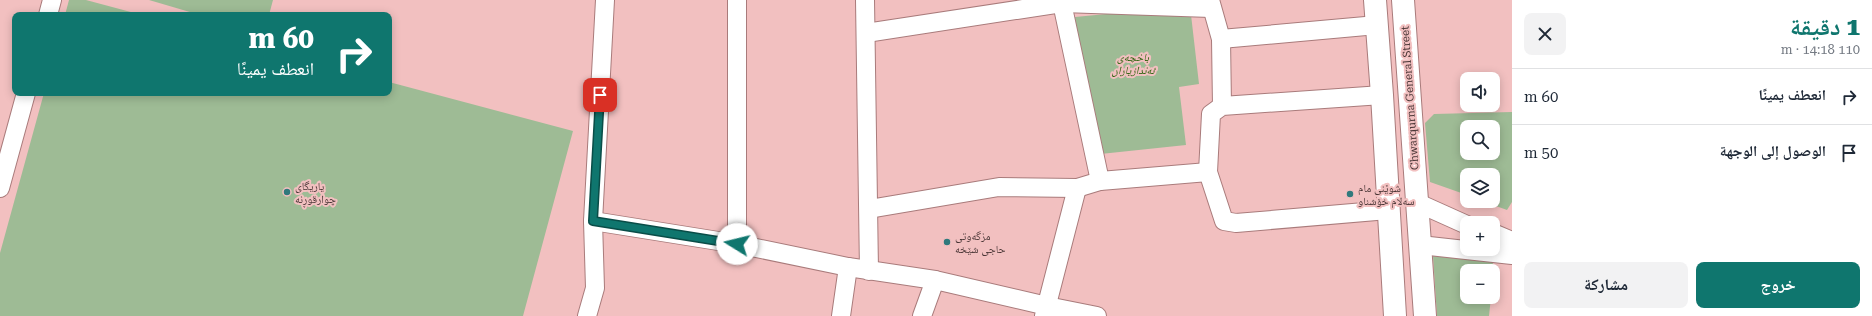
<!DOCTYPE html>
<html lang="ar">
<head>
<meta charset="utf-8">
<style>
  body { margin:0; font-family:"Roboto Serif","Noto Naskh Arabic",serif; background:#f2f2f3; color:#1f2937; direction:rtl; height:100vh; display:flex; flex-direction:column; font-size:15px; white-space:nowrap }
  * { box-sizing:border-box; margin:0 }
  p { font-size:13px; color:#747a83 }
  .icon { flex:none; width:22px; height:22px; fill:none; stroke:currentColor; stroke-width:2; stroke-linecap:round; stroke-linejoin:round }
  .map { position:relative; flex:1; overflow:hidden; direction:ltr }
  .panel { display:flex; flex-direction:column; background:#fff; width:360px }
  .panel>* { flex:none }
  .top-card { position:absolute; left:12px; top:12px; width:380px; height:84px; border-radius:8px; box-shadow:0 2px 10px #0003; direction:rtl; background:#0f766e; color:#fff; overflow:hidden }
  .controls { position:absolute; left:1460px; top:72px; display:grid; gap:8px }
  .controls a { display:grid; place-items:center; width:40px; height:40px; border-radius:8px; background:#fff; box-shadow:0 2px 10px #0003; font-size:20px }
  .pin { position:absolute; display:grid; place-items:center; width:34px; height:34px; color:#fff; margin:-17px; border-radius:8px; box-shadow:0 2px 6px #0006 }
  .me { position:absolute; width:44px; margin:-22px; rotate:279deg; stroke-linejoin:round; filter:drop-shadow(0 0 3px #0008) }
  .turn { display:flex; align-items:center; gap:14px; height:84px; padding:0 12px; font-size:18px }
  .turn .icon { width:52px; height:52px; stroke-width:2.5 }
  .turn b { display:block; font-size:28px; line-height:34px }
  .round { display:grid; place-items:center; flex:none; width:42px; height:42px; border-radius:8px; background:#f2f2f3 }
  .overview { display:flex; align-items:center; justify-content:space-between; height:68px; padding:0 12px }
  h1 { font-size:24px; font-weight:800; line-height:30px; color:#0f766e }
  .primary-button { display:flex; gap:8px; margin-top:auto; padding:8px 12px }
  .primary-button a { flex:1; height:46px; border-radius:8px; background:#0f766e; color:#fff; font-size:16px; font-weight:800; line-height:46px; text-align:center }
  .primary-button a+a { background:#f2f2f3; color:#1f2937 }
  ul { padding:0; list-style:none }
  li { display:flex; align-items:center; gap:12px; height:56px; padding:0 12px; border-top:1px solid #e0e1e3 }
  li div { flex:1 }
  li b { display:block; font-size:15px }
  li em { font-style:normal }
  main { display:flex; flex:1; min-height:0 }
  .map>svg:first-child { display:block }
  .green { fill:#9ebb95; fill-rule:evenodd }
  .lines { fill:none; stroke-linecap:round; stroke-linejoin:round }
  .minor-casing { stroke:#a97b7b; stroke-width:20 }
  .highway-casing { stroke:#a97b7b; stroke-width:24 }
  .minor { stroke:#fff; stroke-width:18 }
  .highway { stroke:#fff; stroke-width:22 }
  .route-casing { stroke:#0a4d48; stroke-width:10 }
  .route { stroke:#0f766e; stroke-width:7 }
  .poi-dot { fill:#30797c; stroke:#f2c0c0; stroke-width:1.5 }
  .labels { text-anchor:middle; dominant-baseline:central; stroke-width:4; stroke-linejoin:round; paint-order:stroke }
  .park-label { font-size:11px; font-style:italic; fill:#255f06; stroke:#f2c0c0 }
  .street-label { font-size:11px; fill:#4a3636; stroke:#f2c0c0 }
  .poi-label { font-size:11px; fill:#4a3636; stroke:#f2c0c0; text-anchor:start }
</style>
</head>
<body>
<main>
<section class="panel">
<div class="overview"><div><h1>1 دقيقة</h1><p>110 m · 14:18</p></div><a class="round"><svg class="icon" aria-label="close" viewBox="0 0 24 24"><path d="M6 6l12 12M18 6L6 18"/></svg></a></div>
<ul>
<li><svg class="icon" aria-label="right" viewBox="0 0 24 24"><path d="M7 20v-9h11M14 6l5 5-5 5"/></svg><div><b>انعطف يمينًا</b></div><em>60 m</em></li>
<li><svg class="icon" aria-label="arrive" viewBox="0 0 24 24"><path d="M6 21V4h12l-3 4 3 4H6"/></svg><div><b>الوصول إلى الوجهة</b></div><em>50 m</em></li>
</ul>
<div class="primary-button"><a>خروج</a><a>مشاركة</a></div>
</section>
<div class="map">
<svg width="1512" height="316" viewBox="0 0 1512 316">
  <rect width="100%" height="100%" fill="#f2c0c0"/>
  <g class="green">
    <path d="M69 0H86L142 15H65Z"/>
    <path d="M149 0H273L269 15H200Z"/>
    <path d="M1190 6 1199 84 1179 87 1186 145 1091 155 1075 17Z"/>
    <path d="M389 82 573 131 523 316H0V253L44 93H389Z"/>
    <path d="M1512 112V202L1507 210 1482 201H1493V175H1467V195L1430 182 1425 123 1434 114ZM1467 127H1493V153H1467Z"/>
    <path d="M1433 256 1493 262 1492 271H1467V297H1491L1489 316H1437Z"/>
  </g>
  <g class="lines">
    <g class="minor-casing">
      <g id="minor">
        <path d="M737 0V244"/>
        <path d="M865 0 869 271"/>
        <path d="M1210 0 1221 39 1222 106"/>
        <path d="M48 15 52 0"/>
        <path d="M866 33 1062 3 1211 8"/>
        <path d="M1221 39 1377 25"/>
        <path d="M1382 95 1222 106 1211 114 1208 172 1224 221 1236 223 1388 210"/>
        <path d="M1100 181 1208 172"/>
        <path d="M0 188 26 93"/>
        <path d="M1418 203 1467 225"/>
        <path d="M869 209 999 187 1077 188 1100 181 1062 3"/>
        <path d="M593 221 737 244 848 267 935 280 1047 306 1097 316"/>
        <path d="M1493 233 1512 241"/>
        <path d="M1420 245 1512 255"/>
        <path d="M587 316 595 288 593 221 605 0"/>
        <path d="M841 316 848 267"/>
        <path d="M922 316 935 280"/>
        <path d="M1044 316 1077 188"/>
      </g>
    </g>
    <g class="highway-casing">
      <g id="highway">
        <path d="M1375 0 1382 95 1395 316"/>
        <path d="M1403 0 1425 316"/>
      </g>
    </g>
    <use href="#minor" class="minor"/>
    <use href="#highway" class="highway"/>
  </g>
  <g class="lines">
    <g class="route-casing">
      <path id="route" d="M600 95 593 221 737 244"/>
    </g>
    <use href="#route" class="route"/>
  </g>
  <g class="poi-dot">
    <circle cx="287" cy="192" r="4"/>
    <circle cx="1350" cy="194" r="4"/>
    <circle cx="947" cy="242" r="4"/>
  </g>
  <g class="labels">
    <g class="park-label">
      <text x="1133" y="57">باخچەی<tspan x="1133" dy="13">ئەندازیاران</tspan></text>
    </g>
    <g class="street-label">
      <text transform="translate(1410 98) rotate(-94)">Chwarqurna General Street</text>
    </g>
    <g class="poi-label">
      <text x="295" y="186">یاریگای<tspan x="295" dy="13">چوارقوڕنە</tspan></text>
      <text x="1358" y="188">شوێنی مام<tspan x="1358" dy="13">سەلام خۆشناو</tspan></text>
      <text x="955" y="236">مزگەوتی<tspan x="955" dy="13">حاجی شێخە</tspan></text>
    </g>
  </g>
</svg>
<div class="controls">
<a><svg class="icon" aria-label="sound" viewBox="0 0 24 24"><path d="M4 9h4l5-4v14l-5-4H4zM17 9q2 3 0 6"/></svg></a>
<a><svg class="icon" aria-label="search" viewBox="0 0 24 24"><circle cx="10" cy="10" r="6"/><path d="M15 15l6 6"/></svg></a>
<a><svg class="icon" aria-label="layers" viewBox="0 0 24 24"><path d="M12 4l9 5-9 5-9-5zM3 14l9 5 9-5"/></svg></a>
<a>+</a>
<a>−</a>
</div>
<div class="pin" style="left:600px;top:95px;background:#d93025"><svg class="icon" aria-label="arrive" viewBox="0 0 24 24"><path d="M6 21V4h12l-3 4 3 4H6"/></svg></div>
<svg class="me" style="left:737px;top:244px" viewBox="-20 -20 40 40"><circle r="19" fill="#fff"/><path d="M0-13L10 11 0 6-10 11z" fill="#0f766e"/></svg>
<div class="top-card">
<div class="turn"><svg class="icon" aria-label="right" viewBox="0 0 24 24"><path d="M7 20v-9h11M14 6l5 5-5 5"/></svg><div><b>60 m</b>انعطف يمينًا</div></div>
</div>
</div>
</main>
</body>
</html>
